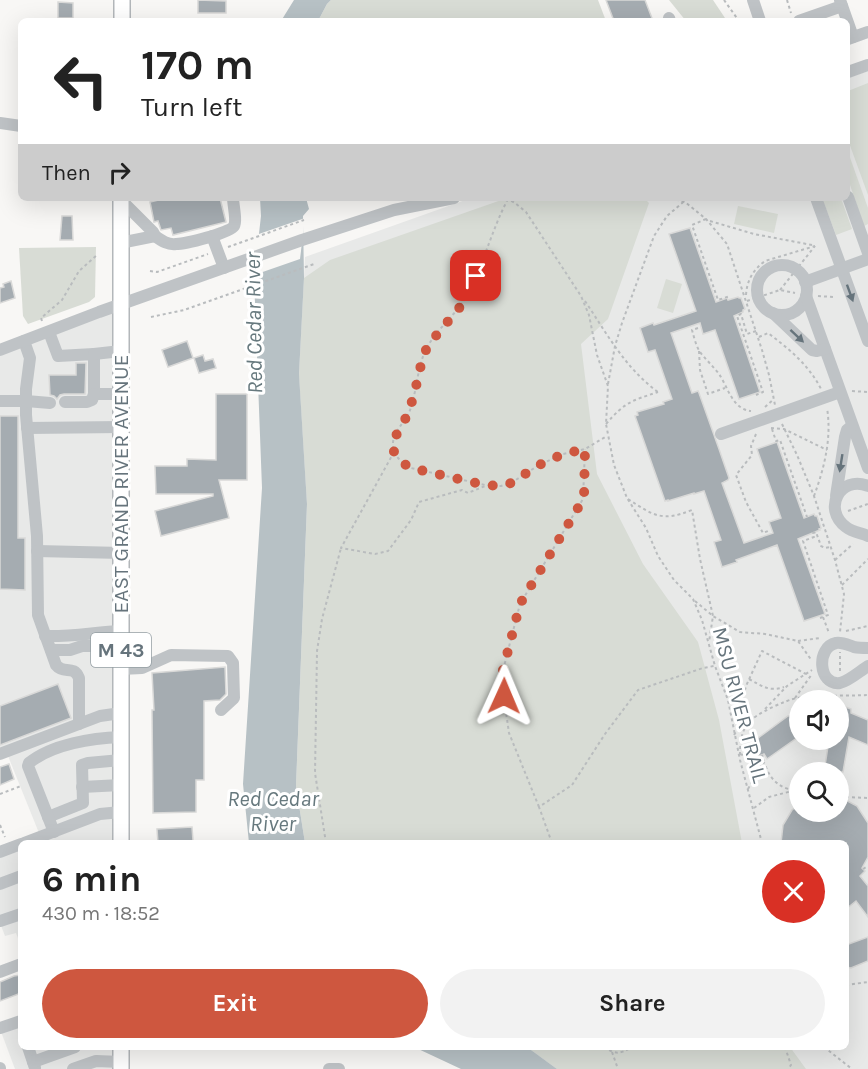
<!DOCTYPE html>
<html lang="en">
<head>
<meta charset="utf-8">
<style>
  body { margin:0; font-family:Karla,sans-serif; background:#f2f2f2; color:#222; height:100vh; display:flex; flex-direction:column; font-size:22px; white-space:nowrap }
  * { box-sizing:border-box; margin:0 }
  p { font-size:20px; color:#767676 }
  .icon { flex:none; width:33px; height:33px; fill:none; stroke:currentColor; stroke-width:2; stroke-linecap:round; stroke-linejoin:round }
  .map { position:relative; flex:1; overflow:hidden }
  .panel { position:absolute; left:18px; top:840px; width:831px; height:210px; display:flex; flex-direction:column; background:#fff; border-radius:9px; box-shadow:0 6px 24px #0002 }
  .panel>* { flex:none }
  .banner { position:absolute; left:18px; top:18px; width:832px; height:183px; border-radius:9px; box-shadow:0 6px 24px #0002; background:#fff; color:#222; overflow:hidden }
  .buttons { position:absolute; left:789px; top:690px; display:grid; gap:12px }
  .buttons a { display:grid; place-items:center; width:60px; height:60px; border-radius:50%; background:#fff; box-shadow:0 6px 24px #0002; font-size:30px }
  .pin { position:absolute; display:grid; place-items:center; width:51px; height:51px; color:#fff; margin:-26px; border-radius:12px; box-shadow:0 3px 9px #0006 }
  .me { position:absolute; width:66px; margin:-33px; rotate:1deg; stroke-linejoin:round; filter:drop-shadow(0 0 4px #0008) }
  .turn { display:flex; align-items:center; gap:21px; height:126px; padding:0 24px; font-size:27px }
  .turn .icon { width:78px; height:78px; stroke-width:2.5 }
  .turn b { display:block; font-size:42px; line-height:51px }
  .then { display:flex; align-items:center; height:57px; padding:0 24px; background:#0003; gap:12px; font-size:22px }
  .round { display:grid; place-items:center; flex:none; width:63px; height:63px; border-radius:32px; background:#f2f2f2 }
  .head { display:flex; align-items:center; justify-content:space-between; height:102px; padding:0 24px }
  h1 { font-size:36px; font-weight:700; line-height:45px }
  .primary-button { display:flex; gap:12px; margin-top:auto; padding:12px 24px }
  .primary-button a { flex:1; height:69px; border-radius:36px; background:#ce573f; color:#fff; font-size:24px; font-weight:700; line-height:69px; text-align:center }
  .primary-button a+a { background:#f2f2f2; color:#222 }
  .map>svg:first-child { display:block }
  .built { fill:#e8e9e8; fill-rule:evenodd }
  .green { fill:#d8dcd5 }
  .water { fill:#b7c1c5 }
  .pier { fill:#f8f7f5 }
  .building { fill:#a5acb1; stroke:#d9d9d8; stroke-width:1.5 }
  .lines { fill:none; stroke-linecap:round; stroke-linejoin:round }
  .major-casing { stroke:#b3b7ba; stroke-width:18 }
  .path { stroke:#b9bcbe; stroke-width:2; stroke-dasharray:3 3; stroke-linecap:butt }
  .minor { stroke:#bfc3c6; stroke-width:12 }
  .major { stroke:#fff; stroke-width:15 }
  .oneway { fill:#66747c }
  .route { stroke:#ce573f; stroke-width:10; stroke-dasharray:0 18 }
  .labels { text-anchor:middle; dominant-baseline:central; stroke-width:6; stroke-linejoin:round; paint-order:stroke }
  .shield { fill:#fff; stroke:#949ea3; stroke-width:1.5 }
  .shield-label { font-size:20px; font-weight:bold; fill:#66747c }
  .street-label { font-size:21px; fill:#66747c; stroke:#fff }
  .water-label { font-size:22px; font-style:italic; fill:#67797e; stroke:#fff }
</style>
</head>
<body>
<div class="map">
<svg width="868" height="1069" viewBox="0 0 868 1069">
  <rect width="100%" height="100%" fill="#f8f7f5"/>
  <g class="built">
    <path d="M868 71V1069H557L527 1047H846V843H305L307 504 299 375 305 257 471 198H848V78ZM800 700H838V740H800ZM800 772H838V812H800Z"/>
    <path d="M120 307 119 843H27L41 838 8 756 0 758V352Z"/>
    <path d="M21 845V946L16 933 5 936 0 923V853Z"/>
    <path d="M21 1021V1047H118V1069H15L0 1029Z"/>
  </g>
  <g class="green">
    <path d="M331 0H598L606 21H318L327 4Z"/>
    <path d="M669 0H713L727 21H686Z"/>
    <path d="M868 83V195L848 140V91Z"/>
    <path d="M848 152 868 208V224L864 226 848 179Z"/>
    <path d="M507 198H644L649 203 608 319 581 344 597 474 643 564 698 642 719 720 742 843H305L296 786 307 504 299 375 304 278 330 260Z"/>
    <path d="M822 198H841L852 229 836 235Z"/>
    <path d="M738 206 778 214 774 233 734 224Z"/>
    <path d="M96 247 95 297 89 302 28 324 23 316 19 248Z"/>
    <path d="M666 279 682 284 673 313 657 308Z"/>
    <path d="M527 1047H790L806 1069H557Z"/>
  </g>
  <g class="water">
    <path d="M294 0H331L327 4 318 21H281Z"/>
    <path d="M260 198H306L309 209 303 216 304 278 299 374 307 504 296 786 305 843H249L243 784 262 488 254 277 261 216Z"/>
    <path d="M414 1047H527L557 1069H461Z"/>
  </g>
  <path class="pier" d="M305 218 300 259 251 276 256 235Z"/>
  <g class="building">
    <path d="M198 0 226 1V13H198Z"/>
    <path d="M606 0H645L653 21H614Z"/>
    <path d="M58 2 73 3V18H58Z"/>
    <path d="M167 198H220L226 222 173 235 171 228 161 230 158 221 154 222 150 202Z"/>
    <path d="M62 216H72L73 240H60Z"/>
    <path d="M690 228 716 302 727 298 728 300 738 297 739 298H741L745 309 743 310V312L734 316 760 392 739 399 715 330 703 334 700 323 671 333 692 393 698 391 699 393 719 449 729 478 728 480 722 483 744 543 773 533 769 522 781 518 757 449 777 442 804 518 814 514 815 516H817L821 528 819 529 820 530 798 539 825 614 804 621 777 545 736 560 737 562 722 567 714 542 721 540 704 491 694 494V493L668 501V500L665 501 635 416 638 415 637 412 664 404 663 402 672 399 655 350 648 352 640 328 653 323 654 325 696 311 669 234Z"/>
    <path d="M11 281 15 298 0 303V288L4 287 3 284Z"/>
    <path d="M187 341 193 358 168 367 162 350Z"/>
    <path d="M203 355 205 361 213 359 216 368 199 373 194 358Z"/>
    <path d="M76 363H86L85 394H64L60 395 57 399 54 396 50 395 49 375H76Z"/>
    <path d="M216 394H247V480H219L229 518 161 536 155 511 213 496V494H156L155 466H187V459L216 460Z"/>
    <path d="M0 416H18V538H25V590L0 589Z"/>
    <path d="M225 667 226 694 220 700 204 701V780H196V812L153 813 152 710H154L152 673Z"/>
    <path d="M58 684 71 718 0 745V706Z"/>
    <path d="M838 706H843L851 709V713L868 720V745L849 737 843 772H824L829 740H838Z"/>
    <path d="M800 715V737L797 738 767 759 764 754 759 756 752 747 756 743 754 741 788 716Z"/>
    <path d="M9 764 14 779 0 785V767Z"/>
    <path d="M838 796 857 806 868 823V857L862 868 865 871 860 876 868 886V917L856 901 846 909V843H781L783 825 792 810 800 804V812H838Z"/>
    <path d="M192 827 193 841 158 843 157 829Z"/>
    <path d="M868 937V961L851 968 846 967V945Z"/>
    <path d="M21 975V993L0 1001V982L14 976Z"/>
  </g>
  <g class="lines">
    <g class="major-casing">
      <g id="major">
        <path d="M122 21V0"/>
        <path d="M121 198V843"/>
        <path d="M121 1047V1069"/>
      </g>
    </g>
    <g class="path">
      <path d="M724 0 739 21"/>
      <path d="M787 0 791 13"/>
      <path d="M506 198 515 203 526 212 581 296 589 315 597 355 608 386 606 424 614 465 627 498 646 528 658 556 674 580 693 599 702 620 715 666 728 700 740 760 762 843"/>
      <path d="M670 198 685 202 706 219 727 244 762 350 769 375 775 405"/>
      <path d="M508 199C492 229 484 263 468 293 458 313 440 326 429 344 416 364 418 393 408 415 403 423 393 434 393 443 393 456 401 462 411 468L485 485 501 486 511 483 539 465 563 454 585 449 607 436"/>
      <path d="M706 219 692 225 718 300 730 296"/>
      <path d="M710 221 754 234 812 245"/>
      <path d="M228 247 304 220"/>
      <path d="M150 271 157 272 208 254"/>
      <path d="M780 290 815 246"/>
      <path d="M746 295C747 280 753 270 765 261L815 246"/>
      <path d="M818 296 833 297"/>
      <path d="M585 301C607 334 626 369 658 392"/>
      <path d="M747 301 780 290 795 293"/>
      <path d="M151 317 184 310 314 264"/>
      <path d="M42 321 41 318 62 300 79 271 97 255"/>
      <path d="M698 328 692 330C694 337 696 346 700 352 706 360 713 366 719 374 728 387 732 409 751 411"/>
      <path d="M756 331 747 334 741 314 737 316 763 392 756 395"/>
      <path d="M759 337 768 333C789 349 809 365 821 389"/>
      <path d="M699 351 700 370 708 394 725 388"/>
      <path d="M608 384 615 346 622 323 654 236 667 216 688 198"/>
      <path d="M852 391 867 392"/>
      <path d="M765 407 774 399"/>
      <path d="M606 424C625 402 631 401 658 392"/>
      <path d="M782 424 797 455 814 496 835 560 844 594 840 632"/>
      <path d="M771 428 784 429 827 450"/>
      <path d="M772 429 776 441 780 440 807 517"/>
      <path d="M756 434 751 446 752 455 736 475 746 502 763 533 768 531"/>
      <path d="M394 452 341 548 375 554 388 551 411 520 419 502 462 490 468 493 485 486"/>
      <path d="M814 496C824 469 832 438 827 408"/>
      <path d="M628 499C654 516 662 522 692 510L700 559 713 616 709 642"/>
      <path d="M848 511 868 504"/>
      <path d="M835 560 853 544"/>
      <path d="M842 585 868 559"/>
      <path d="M695 601 713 616 740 632 765 634 798 641 812 661"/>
      <path d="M823 617 829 633"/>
      <path d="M820 618 828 615 803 541 814 537 813 533 816 532 821 546 825 548 831 547"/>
      <path d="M846 631 868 626"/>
      <path d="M798 641 820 638"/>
      <path d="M840 671V652"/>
      <path d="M749 679C762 686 769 692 784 687"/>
      <path d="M795 698 812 674"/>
      <path d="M765 709 787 686 812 670"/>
      <path d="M734 735 743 721 746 712 744 694 746 686 762 651 806 674"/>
      <path d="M740 754 763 762 764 759 762 755"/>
      <path d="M740 755C740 744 741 732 748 723 755 714 786 700 797 698 820 695 845 696 868 695"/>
      <path d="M748 789 763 762 765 764C770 781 782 790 800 791"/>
      <path d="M0 794 21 786"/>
      <path d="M846 797 868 798"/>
      <path d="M539 807 509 733 501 678 520 604 583 499 585 449"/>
      <path d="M754 808 769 797 792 791"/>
      <path d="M0 825 5 837"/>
      <path d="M326 843 315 773 317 651 322 619 341 548"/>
      <path d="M552 843 539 807 572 785 605 734 638 690 703 668 714 666"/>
      <path d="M863 869 868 866"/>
      <path d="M846 985 868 982"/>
      <path d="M604 1047C616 1055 620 1054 632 1047"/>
      <path d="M785 1047 791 1065 788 1069"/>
      <path d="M824 1047 852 1069"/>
      <path d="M612 1052 618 1069"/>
    </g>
    <g class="minor">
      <path d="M753 0 760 21"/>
      <path d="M840 0 853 37"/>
      <path d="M669 18 670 21"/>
      <path d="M799 21 842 6"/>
      <path d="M848 39 868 32"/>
      <path d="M848 72 868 65"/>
      <path d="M0 123 21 126"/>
      <path d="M848 197 868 253"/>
      <path d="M816 198 868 341"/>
      <path d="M155 236C162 241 168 245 176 244 185 244 230 233 234 226 237 221 233 204 233 198"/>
      <path d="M212 236 224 268"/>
      <path d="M120 243 155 236 153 232 121 200"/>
      <circle cx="782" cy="290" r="25"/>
      <path d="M805 282 868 259"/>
      <path d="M806 296 868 468"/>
      <path d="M773 313 812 350 817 351 825 349"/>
      <path d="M49 332 58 356 94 354V394H121"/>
      <path d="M24 341 30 358 26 389V415L37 536 38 615 56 665C64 675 73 664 79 678V724"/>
      <path d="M0 350 99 312 302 240 394 210 454 198"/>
      <path d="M94 354 121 351"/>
      <path d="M0 401H26L50 403"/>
      <path d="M65 402H87L92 400 94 394"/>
      <path d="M27 428 122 427"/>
      <path d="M721 434 840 392"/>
      <path d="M868 486C840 475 822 509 846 527 852 532 861 533 868 536"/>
      <path d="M836 496 845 437 847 430 852 426"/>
      <path d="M37 551 122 553"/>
      <path d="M45 636C71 637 96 632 121 631"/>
      <path d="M868 648C863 648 859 648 854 647 848 645 842 642 836 643 816 647 818 686 840 683 849 681 860 671 868 666"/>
      <path d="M51 650H70L82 646H121"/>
      <path d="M121 669 142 668 171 655 228 656 233 663 234 698 221 710"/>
      <path d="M0 754 100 716 121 713"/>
      <path d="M82 787 121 785"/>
      <path d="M48 817 83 803 82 765 88 763 121 760"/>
      <path d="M54 832 28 766 29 763C52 744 93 738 121 737"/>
      <path d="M24 843 100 814 121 812"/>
      <path d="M0 852 21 844"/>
      <path d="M0 884 21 876"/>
      <path d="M0 921 21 914"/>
      <path d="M0 972 21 964"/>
      <path d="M0 1028 21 1021"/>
      <path d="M28 1047 35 1068"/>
      <path d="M33 1062 75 1047"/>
      <path d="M0 1068V1069"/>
      <path d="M73 1069 96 1061 121 1062"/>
      <path d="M329 1069H339"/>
    </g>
    <use href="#major" class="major"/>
  </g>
  <defs><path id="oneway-solid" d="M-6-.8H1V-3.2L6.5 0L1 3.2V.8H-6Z" transform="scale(1.5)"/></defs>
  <g class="oneway">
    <use href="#oneway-solid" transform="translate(850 293) rotate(70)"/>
    <use href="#oneway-solid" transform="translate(797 336) rotate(43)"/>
    <use href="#oneway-solid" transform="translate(841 463) rotate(99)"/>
  </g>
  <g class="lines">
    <path class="route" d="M476 276 460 307 429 344 423 356 414 395 408 414 393 441 394 452 401 462 411 468 485 485 501 486 511 483 539 465 563 454 585 449 584 498 520 604 501 678 504 696"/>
  </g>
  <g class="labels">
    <rect class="shield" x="91" y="633" width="60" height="34" rx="4.5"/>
    <g class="shield-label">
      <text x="121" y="650">M 43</text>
    </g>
    <g class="street-label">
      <text transform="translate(121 484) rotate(-90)">EAST GRAND RIVER AVENUE</text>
      <text transform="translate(740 705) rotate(75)">MSU RIVER TRAIL</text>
    </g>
    <g class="water-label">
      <text transform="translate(254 323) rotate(-91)">Red Cedar River</text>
      <text x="273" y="799">Red Cedar<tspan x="273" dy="25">River</tspan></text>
    </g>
  </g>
</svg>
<div class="buttons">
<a><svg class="icon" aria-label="sound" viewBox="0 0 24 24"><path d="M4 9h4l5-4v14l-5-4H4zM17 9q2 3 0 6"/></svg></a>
<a><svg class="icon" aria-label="search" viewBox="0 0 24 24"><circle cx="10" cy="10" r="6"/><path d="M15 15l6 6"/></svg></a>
</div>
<div class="pin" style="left:476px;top:276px;background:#d93025"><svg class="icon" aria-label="arrive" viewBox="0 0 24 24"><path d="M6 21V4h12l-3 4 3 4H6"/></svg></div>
<svg class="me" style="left:504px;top:696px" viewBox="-20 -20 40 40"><path d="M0-17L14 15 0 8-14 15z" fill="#ce573f" stroke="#fff" stroke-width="4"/></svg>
<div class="banner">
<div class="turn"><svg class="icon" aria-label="left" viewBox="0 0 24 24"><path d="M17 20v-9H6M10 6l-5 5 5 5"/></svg><div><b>170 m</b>Turn left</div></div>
<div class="then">Then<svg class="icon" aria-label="right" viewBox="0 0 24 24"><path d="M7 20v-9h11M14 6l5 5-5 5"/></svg></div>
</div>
<section class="panel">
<div class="head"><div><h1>6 min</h1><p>430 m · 18:52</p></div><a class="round" style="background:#d93025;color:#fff"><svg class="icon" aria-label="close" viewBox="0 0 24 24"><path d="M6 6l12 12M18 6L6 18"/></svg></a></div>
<div class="primary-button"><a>Exit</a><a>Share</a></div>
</section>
</div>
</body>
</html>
